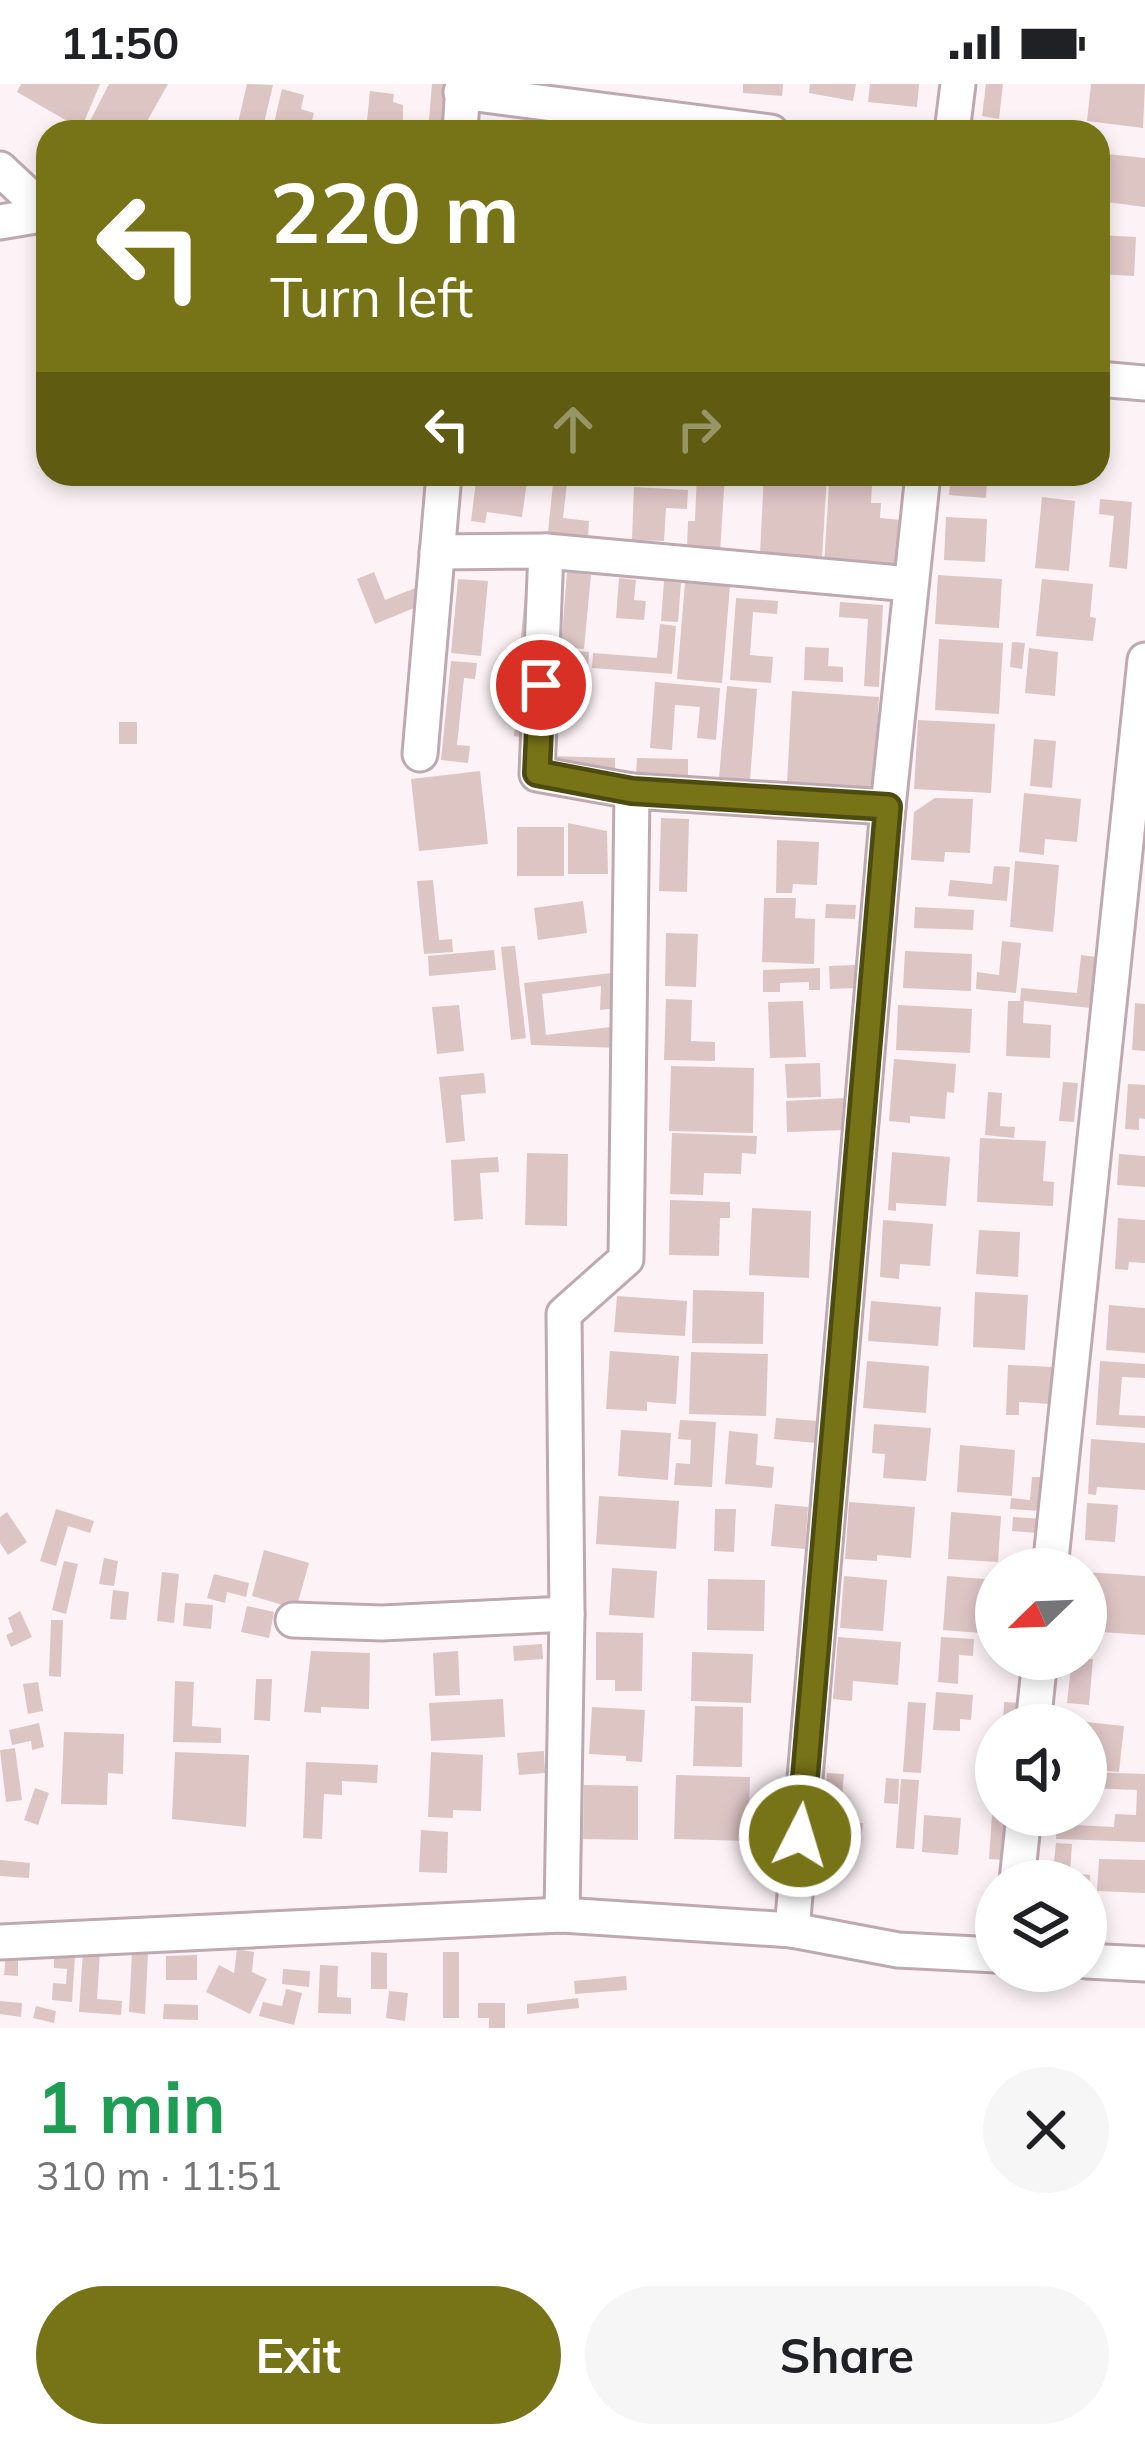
<!DOCTYPE html>
<html lang="en">
<head>
<meta charset="utf-8">
<style>
  body { margin:0; font-family:Mulish,sans-serif; background:#f6f6f6; color:#202124; height:100vh; display:flex; flex-direction:column; font-size:45px; white-space:nowrap }
  * { box-sizing:border-box; margin:0 }
  p { font-size:39px; color:#757577 }
  .icon { flex:none; width:66px; height:66px; fill:none; stroke:currentColor; stroke-width:2; stroke-linecap:round; stroke-linejoin:round }
  .map { position:relative; height:1944px; overflow:hidden }
  .sheet { display:flex; flex-direction:column; background:#fff; flex:1 }
  .sheet>* { flex:none }
  .hud { position:absolute; left:36px; top:36px; width:1074px; height:366px; border-radius:36px; box-shadow:0 6px 18px #0003; background:#777317; color:#fff; overflow:hidden }
  .needle { width:78px; rotate:247deg }
  .controls { position:absolute; left:975px; top:1464px; display:grid; gap:24px }
  .controls a { display:grid; place-items:center; width:132px; height:132px; border-radius:50%; background:#fff; box-shadow:0 6px 18px #0003; font-size:60px }
  .pin { position:absolute; display:grid; place-items:center; width:102px; height:102px; color:#fff; margin:-51px; border:6px solid #fff; border-radius:50%; box-shadow:0 3px 12px #0007 }
  .me { position:absolute; width:132px; margin:-66px; rotate:5deg; stroke-linejoin:round; filter:drop-shadow(0 0 9px #0008) }
  .turn { display:flex; align-items:center; gap:42px; height:252px; padding:0 36px; font-size:54px }
  .turn .icon { width:156px; height:156px; stroke-width:2.5 }
  .turn b { display:block; font-size:84px; line-height:102px }
  .lanes { display:flex; align-items:center; height:114px; padding:0 36px; background:#0003; justify-content:center; gap:60px; direction:ltr }
  .lanes .off { opacity:.35 }
  .round { display:grid; place-items:center; flex:none; width:126px; height:126px; border-radius:63px; background:#f6f6f6 }
  .overview { display:flex; align-items:center; justify-content:space-between; height:204px; padding:0 36px }
  h1 { font-size:72px; font-weight:700; line-height:90px; color:#1e9e55 }
  .button { display:flex; gap:24px; margin-top:auto; padding:24px 36px }
  .button a { flex:1; height:138px; border-radius:72px; background:#777317; color:#fff; font-size:48px; font-weight:700; line-height:138px; text-align:center }
  .button a+a { background:#f6f6f6; color:#202124 }
  .status { display:flex; justify-content:space-between; align-items:center; height:84px; padding:0 60px; background:#fff; direction:ltr }
  .status svg { height:33px; fill:currentColor }
  .map>svg:first-child { display:block }
  .building { fill:#ddc5c4 }
  .lines { fill:none; stroke-linecap:round; stroke-linejoin:round }
  .minor-casing { stroke:#bfa9b0; stroke-width:39 }
  .minor { stroke:#fff; stroke-width:33 }
  .route-casing { stroke:#4d4b0f; stroke-width:30 }
  .route { stroke:#777317; stroke-width:21 }
</style>
</head>
<body>
<div class="status"><b>11:50</b><svg viewBox="0 0 49 12"><path d="M0 12V9h3v3zM5 12V6h3v6zM10 12V3h3v9zM15 12V0h3v12zM26 1h20v11H26zM47 4h2v5h-2z"/></svg></div>
<div class="map">
<svg width="1145" height="1944" viewBox="0 0 1145 1944">
  <rect width="100%" height="100%" fill="#fdf3f6"/>
  <g class="building">
    <path d="M21 0H100L81 45 17 8Z"/>
    <path d="M109 0H168L141 48H100L88 41Z"/>
    <path d="M247 0 273 1 262 48 237 43Z"/>
    <path d="M432 0H456L452 38 429 36Z"/>
    <path d="M743 0H783L782 12 743 9Z"/>
    <path d="M810 0H856L853 17 809 9Z"/>
    <path d="M870 0H919L917 23 868 18Z"/>
    <path d="M986 0H1003L999 35 982 32Z"/>
    <path d="M1091 0H1145L1143 44 1087 37Z"/>
    <path d="M282 5 304 11 301 25 314 29 309 48H272Z"/>
    <path d="M370 7 394 10 393 18 403 21V38L367 36Z"/>
    <path d="M1098 69 1145 74V123L1098 117Z"/>
    <path d="M1098 151 1136 153 1134 192 1098 190Z"/>
    <path d="M477 390H528L522 433 487 428 485 439 471 437Z"/>
    <path d="M554 390H568L563 434 589 437 588 453 548 448Z"/>
    <path d="M697 390H725L720 468 687 466 688 437H695Z"/>
    <path d="M764 390 827 392 822 473 760 469Z"/>
    <path d="M951 390H973L972 394 987 396 986 414 949 411Z"/>
    <path d="M829 400 872 402 871 419H881L880 434 901 436 898 486 824 482Z"/>
    <path d="M634 403 688 406 687 425 666 424 664 457 632 456Z"/>
    <path d="M1042 413 1075 417 1069 487 1035 484Z"/>
    <path d="M1100 415 1132 418 1127 485 1109 483 1114 432 1099 430Z"/>
    <path d="M946 433 987 435 985 478 944 476Z"/>
    <path d="M374 488 385 516 418 503 419 522 375 540 357 495Z"/>
    <path d="M567 488 591 491 584 565 561 563Z"/>
    <path d="M527 490 544 491 537 575 519 573Z"/>
    <path d="M938 491 1002 495 999 544 935 540Z"/>
    <path d="M619 494 636 496 634 516 646 517 644 536 616 534Z"/>
    <path d="M458 495 488 497 481 572 451 569Z"/>
    <path d="M1042 495 1093 500 1090 533 1096 534 1093 557 1036 552Z"/>
    <path d="M664 497 681 499 678 538 661 537Z"/>
    <path d="M685 498 730 502 722 599 677 595Z"/>
    <path d="M736 514 778 517 777 530 753 528 750 571 773 573 771 599 730 596Z"/>
    <path d="M840 518 883 521 879 603 864 602 868 535 839 533Z"/>
    <path d="M660 540 676 542 672 590 592 584 593 569 657 574Z"/>
    <path d="M939 555 1003 559 999 630 935 626Z"/>
    <path d="M1012 558 1025 559 1022 585 1010 583Z"/>
    <path d="M805 563 829 564 828 582 843 583V598L804 596Z"/>
    <path d="M1029 564 1058 568 1055 612 1025 609Z"/>
    <path d="M561 566 589 568 588 583 573 582 568 636 555 635Z"/>
    <path d="M451 577 477 579 475 595 464 594 457 661 470 662 468 679 441 676Z"/>
    <path d="M521 578 536 580 529 654 514 652Z"/>
    <path d="M655 598 720 604 716 656 697 654 700 623 675 621 672 666 650 664Z"/>
    <path d="M727 602 757 605 750 696 719 694Z"/>
    <path d="M792 607 879 613 874 705 787 700Z"/>
    <path d="M918 636 995 640 991 709 914 705Z"/>
    <rect x="119" y="638" width="18" height="22"/>
    <path d="M1034 655 1056 657 1052 704 1030 702Z"/>
    <path d="M549 672 615 674V687L548 685Z"/>
    <path d="M637 674 688 675V691L636 690Z"/>
    <path d="M480 687 488 760 419 767 411 695Z"/>
    <path d="M1024 709 1081 715 1077 758 1045 755 1044 771 1019 768Z"/>
    <path d="M935 714 973 715 970 769 945 768 944 778 911 776 914 728Z"/>
    <path d="M661 734 689 735 687 808 659 807Z"/>
    <path d="M568 739 607 747 608 790H568Z"/>
    <rect x="517" y="743" width="47" height="49"/>
    <path d="M777 756 819 758 817 801 793 800 792 809H776Z"/>
    <path d="M1015 777 1059 781 1053 848 1010 843Z"/>
    <path d="M994 782 1010 783 1007 817 948 812 950 796 992 800Z"/>
    <path d="M433 796 439 856 452 855 453 868 424 870 417 797Z"/>
    <path d="M764 814H796L795 834 815 835 814 880 762 878Z"/>
    <path d="M583 817 587 849 538 856 534 824Z"/>
    <path d="M826 820 856 821 855 835 825 834Z"/>
    <path d="M915 823 974 826 973 846 914 844Z"/>
    <path d="M666 849 698 850 696 903 665 902Z"/>
    <path d="M1002 857 1021 859 1016 909 976 905 977 888 999 891Z"/>
    <path d="M515 862 526 954 511 956 501 863Z"/>
    <path d="M494 866 496 886 429 892 428 872Z"/>
    <path d="M905 867 972 870 971 907 903 904Z"/>
    <path d="M1081 871 1096 873 1091 924 1024 917 1023 939 1051 941 1050 974 1006 972 1008 917H1020L1021 904 1077 909Z"/>
    <path d="M856 881V904L830 905 829 882Z"/>
    <path d="M820 884V906H809V898L780 899V908H763V886Z"/>
    <path d="M612 889 616 924 600 926 601 902 542 910 546 951 618 942 621 964 531 961 524 899Z"/>
    <path d="M666 915 692 916 691 957 715 958V977L664 976Z"/>
    <path d="M803 917 806 973 770 974 768 918Z"/>
    <path d="M1135 919 1145 920V967L1132 966Z"/>
    <path d="M459 921 464 967 437 970 432 923Z"/>
    <path d="M898 921 972 925 970 969 896 966Z"/>
    <path d="M894 975 956 980 954 1009 947 1008 945 1035 910 1032V1039L889 1037Z"/>
    <path d="M820 979 821 1013 787 1014 785 980Z"/>
    <path d="M671 982 754 984 753 1049 669 1047Z"/>
    <path d="M484 989 486 1009 461 1011 465 1057 446 1059 439 993Z"/>
    <path d="M1063 998 1078 999 1074 1038 1059 1037Z"/>
    <path d="M1128 1000 1145 1001V1035L1139 1034V1046L1125 1045Z"/>
    <path d="M988 1008 1002 1009 1000 1042 1015 1043 1014 1054 985 1051Z"/>
    <path d="M846 1014 848 1046 787 1048 786 1017Z"/>
    <path d="M672 1049 757 1052 756 1070 742 1069 741 1090 704 1089 703 1111 670 1110Z"/>
    <path d="M980 1054 1046 1057 1043 1097 1054 1098 1053 1122 977 1118Z"/>
    <path d="M892 1068 950 1073 946 1122 896 1119V1127L888 1126Z"/>
    <path d="M527 1069 568 1070 567 1142 525 1141Z"/>
    <path d="M1119 1070 1145 1072V1103L1117 1101Z"/>
    <path d="M498 1073 499 1088 480 1089 483 1135 454 1137 451 1076Z"/>
    <path d="M670 1116 730 1118V1134H720L719 1172 669 1171Z"/>
    <path d="M752 1124 811 1127 809 1194 749 1191Z"/>
    <path d="M1118 1134 1145 1136V1179L1129 1178 1128 1186 1115 1185Z"/>
    <path d="M883 1136 933 1140 930 1182 900 1180 899 1195 880 1193Z"/>
    <path d="M979 1146 1020 1148 1018 1193 976 1190Z"/>
    <path d="M693 1206 764 1208 763 1260 692 1259Z"/>
    <path d="M975 1208 1028 1211 1025 1266 973 1263Z"/>
    <path d="M617 1212 687 1217 685 1252 614 1248Z"/>
    <path d="M871 1217 941 1223 938 1262 868 1257Z"/>
    <path d="M1109 1221 1145 1224V1269L1106 1266Z"/>
    <path d="M610 1267 679 1272 676 1320 647 1318V1327L606 1325Z"/>
    <path d="M691 1268 768 1270 766 1332 689 1330Z"/>
    <path d="M867 1277 929 1282 926 1329 863 1324Z"/>
    <path d="M1100 1277 1145 1280V1294L1122 1293 1119 1331 1145 1332V1344L1096 1341Z"/>
    <path d="M1008 1281 1053 1283 1050 1320 1019 1318V1331H1006Z"/>
    <path d="M776 1334 818 1337 816 1359 774 1355Z"/>
    <path d="M680 1336 716 1338 712 1403 674 1401 676 1379 690 1380 691 1356 678 1355Z"/>
    <path d="M874 1340 931 1344 926 1397 883 1394 885 1370 872 1369Z"/>
    <path d="M621 1346 671 1349 668 1396 618 1392Z"/>
    <path d="M729 1347 758 1350 756 1381 774 1383 772 1404 725 1400Z"/>
    <path d="M1091 1355 1145 1359V1406L1097 1403 1096 1411 1088 1410Z"/>
    <path d="M960 1361 1015 1366 1012 1412 957 1408Z"/>
    <path d="M1032 1393H1044L1042 1427 1010 1425 1011 1414 1030 1416Z"/>
    <path d="M599 1412 679 1417 676 1465 596 1460Z"/>
    <path d="M849 1418 915 1423 911 1474 877 1471V1477L845 1475Z"/>
    <path d="M1087 1419 1118 1421 1115 1458 1085 1456Z"/>
    <path d="M775 1420 808 1423 805 1465 771 1462Z"/>
    <path d="M56 1425 94 1437 90 1449 68 1442 56 1482 40 1477Z"/>
    <path d="M715 1425H736L734 1468 714 1467Z"/>
    <path d="M7 1428 27 1458 8 1471 0 1459V1433Z"/>
    <path d="M951 1428 1001 1432 998 1478 948 1475Z"/>
    <path d="M1013 1433 1046 1435 1045 1450 1012 1447Z"/>
    <path d="M264 1466 309 1479 296 1525 252 1512Z"/>
    <path d="M104 1474 118 1477 114 1502 99 1500Z"/>
    <path d="M64 1477 78 1480 66 1530 52 1526Z"/>
    <path d="M612 1484 657 1487 654 1534 609 1531Z"/>
    <path d="M162 1488 179 1490 174 1539 157 1537Z"/>
    <path d="M1086 1488 1145 1492V1551L1086 1547Z"/>
    <path d="M214 1490 249 1499 246 1513 227 1508 225 1519 207 1514Z"/>
    <path d="M844 1492 887 1496 883 1547 840 1544Z"/>
    <path d="M947 1492 985 1495 981 1549 943 1546Z"/>
    <path d="M708 1495 765 1496 764 1547 707 1546Z"/>
    <path d="M113 1506 129 1508 126 1536 110 1535Z"/>
    <path d="M185 1519 213 1521 211 1545 183 1542Z"/>
    <path d="M247 1522 274 1528 269 1554 241 1548Z"/>
    <path d="M20 1527 32 1553 11 1563 6 1551 13 1548 8 1534Z"/>
    <path d="M51 1536H63L61 1593 49 1592Z"/>
    <path d="M596 1548 643 1549 642 1607H615V1596H596Z"/>
    <path d="M838 1553 901 1558 898 1601 853 1597 852 1617 833 1615Z"/>
    <path d="M941 1553 974 1555 973 1572 959 1571 958 1600 938 1598Z"/>
    <path d="M542 1560 543 1575 514 1577 513 1562Z"/>
    <path d="M311 1567 370 1569 369 1625 321 1623V1629L304 1628Z"/>
    <path d="M458 1567 460 1611 435 1612 433 1569Z"/>
    <path d="M692 1568 753 1570 751 1619 691 1617Z"/>
    <path d="M1072 1575H1093L1089 1621 1067 1619Z"/>
    <path d="M256 1595H272L270 1637 254 1636Z"/>
    <path d="M175 1597 194 1598 192 1642 221 1644V1659L173 1658Z"/>
    <path d="M38 1598 43 1627 28 1630 23 1600Z"/>
    <path d="M936 1608 973 1611 971 1636 960 1635V1647L933 1646Z"/>
    <path d="M503 1615 505 1653 431 1657 429 1619Z"/>
    <path d="M908 1618 926 1619 921 1689 903 1688Z"/>
    <path d="M1004 1618 1023 1619 1021 1641H1003Z"/>
    <path d="M695 1622 743 1623 742 1683 693 1682Z"/>
    <path d="M592 1623 645 1626 642 1678 626 1677V1672L589 1670Z"/>
    <path d="M1086 1638 1124 1642 1119 1688 1086 1685Z"/>
    <path d="M39 1639 44 1663 32 1666 31 1657 12 1661 9 1646Z"/>
    <path d="M64 1648 124 1650 123 1690 108 1689 107 1721 61 1720Z"/>
    <path d="M15 1664 22 1716 6 1718 0 1666Z"/>
    <path d="M544 1667 545 1689 519 1691 517 1669Z"/>
    <path d="M175 1668 249 1671 246 1743 172 1735Z"/>
    <path d="M431 1668 483 1671 481 1727 453 1726V1734L428 1733Z"/>
    <path d="M306 1678 378 1681 377 1699 342 1697V1711L324 1710 322 1755 303 1754Z"/>
    <path d="M1086 1688 1145 1690V1758L1056 1755 1057 1731H1075V1741L1114 1743 1115 1730 1136 1731 1137 1706 1086 1704Z"/>
    <path d="M827 1689 844 1690 840 1737 863 1739 861 1758 822 1755Z"/>
    <path d="M676 1691 750 1693 748 1757 674 1755Z"/>
    <path d="M886 1694 899 1695 898 1720 884 1719Z"/>
    <path d="M901 1695 919 1696 914 1765 896 1764Z"/>
    <path d="M584 1701 638 1702V1756L583 1755Z"/>
    <path d="M35 1704 49 1709 38 1741 24 1736Z"/>
    <path d="M924 1731 961 1734 958 1771 922 1768Z"/>
    <path d="M992 1731H1010L1006 1776 989 1775Z"/>
    <path d="M421 1746 448 1748 447 1789 419 1788Z"/>
    <path d="M1056 1759 1072 1760 1070 1789 1090 1791 1089 1806H1086V1797H1052Z"/>
    <path d="M1099 1775 1145 1776V1809L1097 1807Z"/>
    <path d="M0 1776 30 1779 29 1794 0 1792Z"/>
    <path d="M237 1865 254 1868 252 1888 267 1895 250 1930 206 1908 219 1881 234 1889Z"/>
    <path d="M83 1867 100 1868 97 1915 122 1917 121 1931 79 1928Z"/>
    <path d="M371 1868 387 1869V1905H371Z"/>
    <rect x="443" y="1868" width="16" height="66"/>
    <path d="M6 1869H18V1892L4 1891Z"/>
    <path d="M132 1869 148 1870 145 1930 129 1928Z"/>
    <path d="M54 1871 75 1872 72 1918 52 1916 53 1899 66 1900 67 1885 54 1884Z"/>
    <path d="M197 1871V1896H166V1872Z"/>
    <path d="M320 1881 338 1882 337 1913 351 1914V1930L318 1929Z"/>
    <path d="M283 1885 310 1887 309 1903 282 1900Z"/>
    <path d="M626 1892 627 1906 575 1910 574 1897Z"/>
    <path d="M286 1905 302 1909 294 1941 259 1932 263 1918 282 1922Z"/>
    <path d="M389 1907 408 1909 405 1937 386 1934Z"/>
    <path d="M578 1914 579 1924 527 1930V1920Z"/>
    <path d="M0 1917 22 1919 21 1933 0 1930Z"/>
    <path d="M478 1919H505V1944H489V1934H478Z"/>
    <path d="M164 1920 198 1921V1936L163 1935Z"/>
    <path d="M36 1922 56 1927 54 1939 33 1934Z"/>
  </g>
  <g class="lines">
    <g class="minor-casing">
      <g id="minor">
        <path d="M461 8 771 48"/>
        <path d="M460 48 463 0"/>
        <path d="M952 48 958 0"/>
        <path d="M0 85 48 130"/>
        <path d="M0 138 48 130"/>
        <path d="M1098 295 1145 299"/>
        <path d="M546 467 537 690 632 707 888 723"/>
        <path d="M437 468 546 467 910 500"/>
        <path d="M420 670 444 390"/>
        <path d="M1050 1485 1145 576"/>
        <path d="M293 1536 382 1539 567 1530"/>
        <path d="M1033 1641 1040 1575"/>
        <path d="M1017 1797 1024 1731"/>
        <path d="M562 1831 567 1530 564 1230 626 1175 632 707"/>
        <path d="M792 1846 888 723 923 390"/>
        <path d="M0 1858 562 1831 792 1846 898 1866 996 1871"/>
        <path d="M1086 1877 1145 1880"/>
      </g>
    </g>
    <use href="#minor" class="minor"/>
  </g>
  <g class="lines">
    <g class="route-casing">
      <path id="route" d="M541 601 537 689 632 707 888 723 800 1752"/>
    </g>
    <use href="#route" class="route"/>
  </g>
</svg>
<div class="controls">
<a><svg class="needle" viewBox="-14 -14 28 28"><path d="M0-13l5 13h-10z" fill="#e53935"/><path d="M0 13l5-13h-10z" fill="#757577"/></svg></a>
<a><svg class="icon" aria-label="sound" viewBox="0 0 24 24"><path d="M4 9h4l5-4v14l-5-4H4zM17 9q2 3 0 6"/></svg></a>
<a><svg class="icon" aria-label="layers" viewBox="0 0 24 24"><path d="M12 4l9 5-9 5-9-5zM3 14l9 5 9-5"/></svg></a>
</div>
<div class="pin" style="left:541px;top:601px;background:#d93025"><svg class="icon" aria-label="arrive" viewBox="0 0 24 24"><path d="M6 21V4h12l-3 4 3 4H6"/></svg></div>
<svg class="me" style="left:800px;top:1752px" viewBox="-20 -20 40 40"><circle r="17" fill="#777317" stroke="#fff" stroke-width="3"/><path d="M0-11L8 9 0 5-8 9z" fill="#fff"/></svg>
<div class="hud">
<div class="turn"><svg class="icon" aria-label="left" viewBox="0 0 24 24"><path d="M17 20v-9H6M10 6l-5 5 5 5"/></svg><div><b>220 m</b>Turn left</div></div>
<div class="lanes"><svg class="icon" aria-label="left" viewBox="0 0 24 24"><path d="M17 20v-9H6M10 6l-5 5 5 5"/></svg><svg class="icon off" aria-label="ahead" viewBox="0 0 24 24"><path d="M12 20V5M6 11l6-6 6 6"/></svg><svg class="icon off" aria-label="right" viewBox="0 0 24 24"><path d="M7 20v-9h11M14 6l5 5-5 5"/></svg></div>
</div>
</div>
<section class="sheet">
<div class="overview"><div><h1>1 min</h1><p>310 m · 11:51</p></div><a class="round"><svg class="icon" aria-label="close" viewBox="0 0 24 24"><path d="M6 6l12 12M18 6L6 18"/></svg></a></div>
<div class="button"><a>Exit</a><a>Share</a></div>
</section>
</body>
</html>
